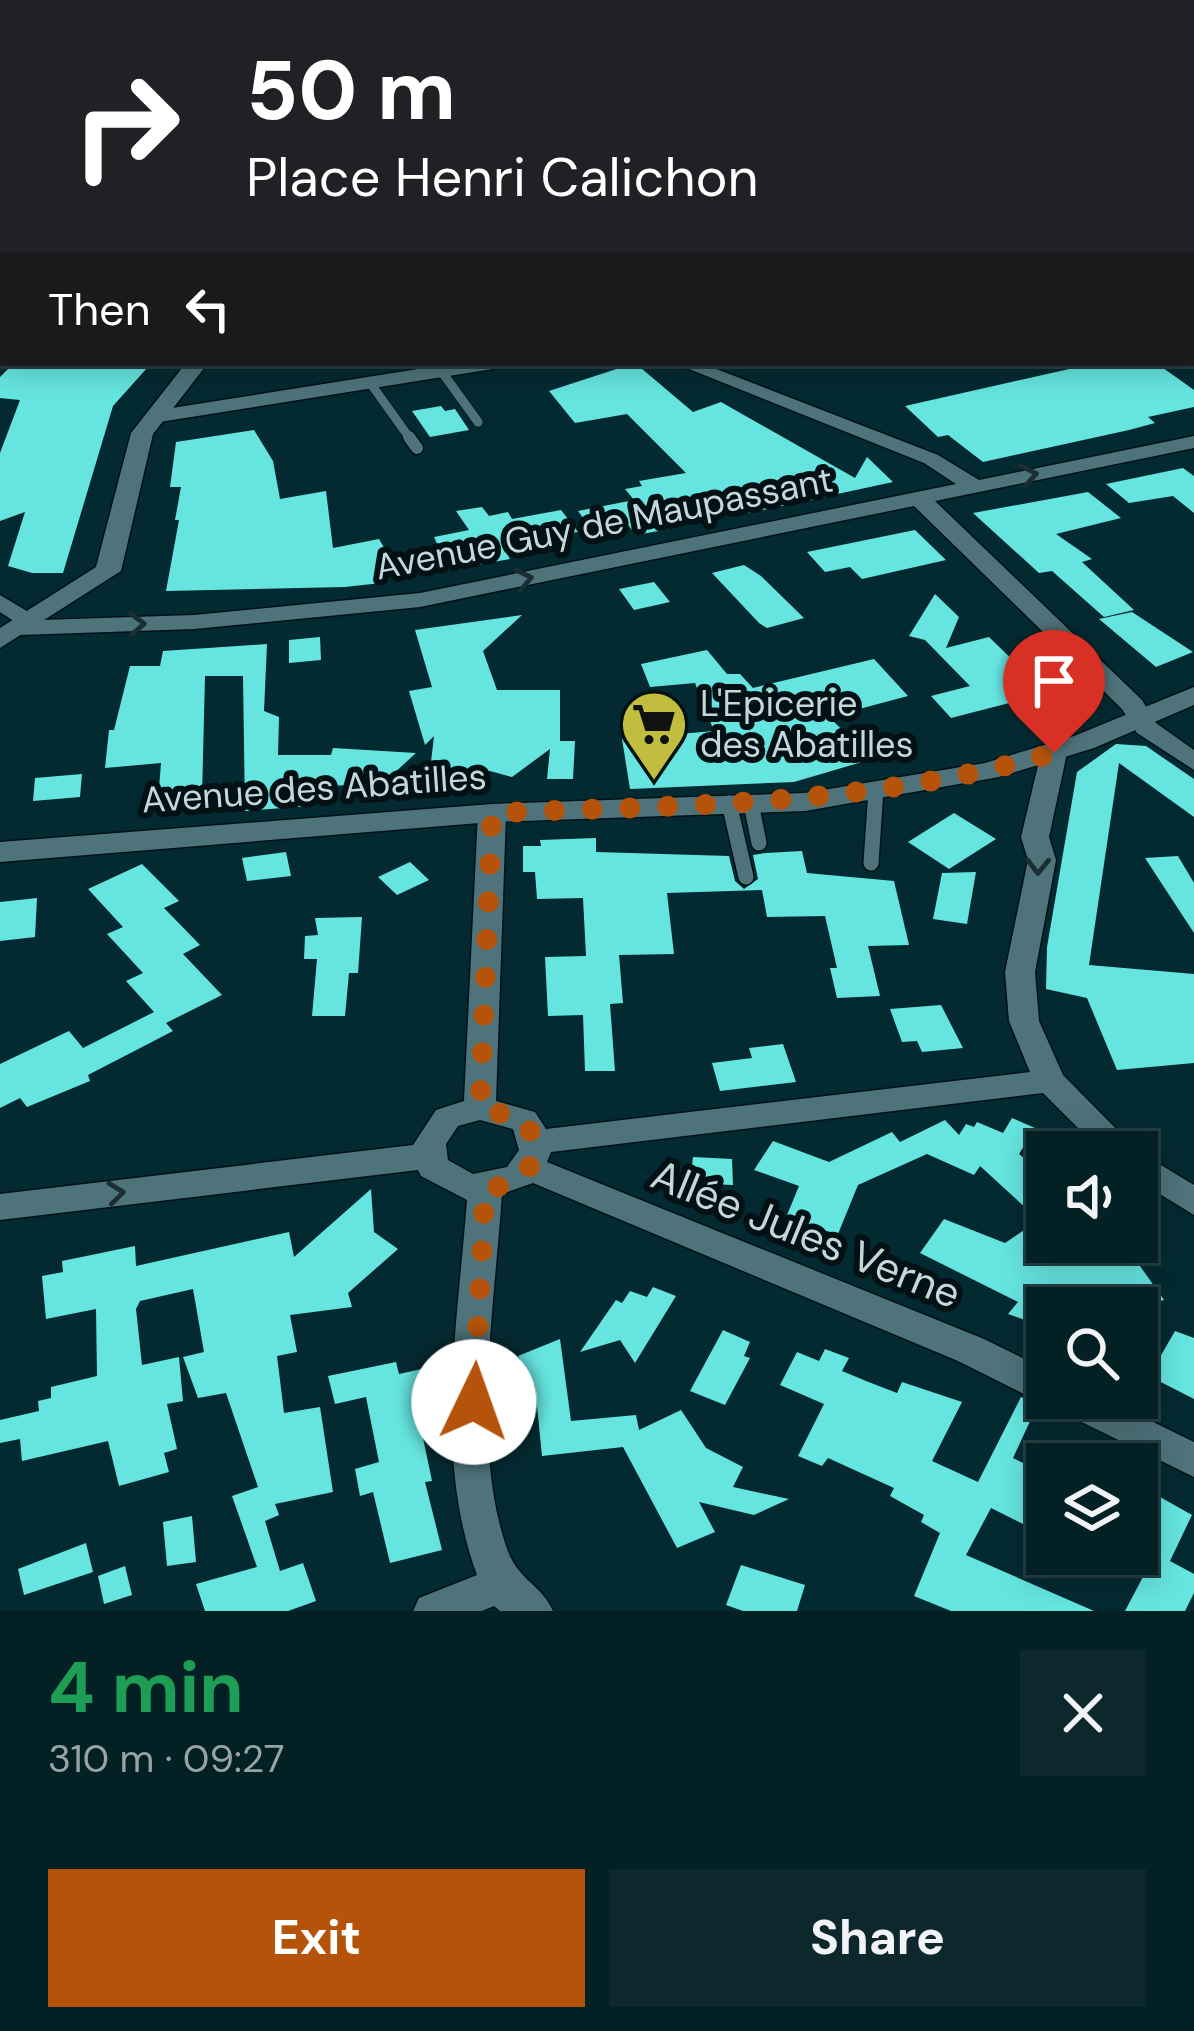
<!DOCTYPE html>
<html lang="en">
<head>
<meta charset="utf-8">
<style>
  body { margin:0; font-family:"DM Sans",sans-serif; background:#0d282d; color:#f1f3f6; height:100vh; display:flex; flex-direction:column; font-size:45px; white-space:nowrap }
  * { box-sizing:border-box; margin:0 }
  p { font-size:39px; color:#97a3a7 }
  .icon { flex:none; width:66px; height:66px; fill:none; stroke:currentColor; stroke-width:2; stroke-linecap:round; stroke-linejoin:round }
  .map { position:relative; height:1611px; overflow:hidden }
  .panel { display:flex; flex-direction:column; background:#032025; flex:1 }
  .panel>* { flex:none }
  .banner { position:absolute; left:0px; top:0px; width:1194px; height:366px; box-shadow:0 6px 30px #0003,0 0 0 3px #243e42; background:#202124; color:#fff; overflow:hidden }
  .buttons { position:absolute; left:1026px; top:1131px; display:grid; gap:24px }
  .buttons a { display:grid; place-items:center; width:132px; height:132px; border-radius:0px; background:#032025; box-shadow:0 6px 30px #0003,0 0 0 3px #243e42; font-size:60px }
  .pin { position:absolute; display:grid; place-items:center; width:102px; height:102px; color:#fff; margin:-123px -51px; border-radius:50% 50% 50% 0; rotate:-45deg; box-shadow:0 0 12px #0007 }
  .pin .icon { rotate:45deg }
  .me { position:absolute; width:132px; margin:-66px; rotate:3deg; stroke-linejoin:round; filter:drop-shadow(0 0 9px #0008) }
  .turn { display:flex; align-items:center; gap:42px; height:252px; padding:0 48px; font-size:54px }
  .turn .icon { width:156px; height:156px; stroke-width:2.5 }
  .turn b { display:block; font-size:84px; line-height:102px }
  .then { display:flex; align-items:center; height:114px; padding:0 48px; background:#0003; gap:24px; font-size:45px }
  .round { display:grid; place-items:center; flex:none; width:126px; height:126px; border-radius:0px; background:#0d282d }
  .headline { display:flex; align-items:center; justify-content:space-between; height:204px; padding:0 48px }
  h1 { font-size:72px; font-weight:700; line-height:90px; color:#1e9e55 }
  .primary-button { display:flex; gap:24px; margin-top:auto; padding:24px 48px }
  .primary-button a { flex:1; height:138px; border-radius:0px; background:#b45309; color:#fff; font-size:48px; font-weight:700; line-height:138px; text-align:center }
  .primary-button a+a { background:#0d282d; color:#f1f3f6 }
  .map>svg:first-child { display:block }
  .building { fill:#66e5e0 }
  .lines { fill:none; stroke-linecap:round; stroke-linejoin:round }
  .service-far2-casing { stroke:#001217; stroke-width:10 }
  .service-far1-casing { stroke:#001217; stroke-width:15 }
  .service-casing { stroke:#001217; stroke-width:18 }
  .minor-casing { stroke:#001217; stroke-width:3 }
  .tertiary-casing { stroke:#001217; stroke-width:3 }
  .secondary-casing { stroke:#001217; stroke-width:3 }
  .service-far2 { stroke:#4f737b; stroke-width:9 }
  .service-far1 { stroke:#4f737b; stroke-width:12 }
  .service { stroke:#4f737b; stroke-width:15 }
  .minor { fill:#4f737b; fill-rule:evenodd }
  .tertiary { fill:#4f737b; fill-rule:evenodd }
  .secondary { fill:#4b8296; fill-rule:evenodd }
  .oneway { stroke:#1a2e33 }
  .route { stroke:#b45309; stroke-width:21; stroke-dasharray:0 37.8 }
  .labels { text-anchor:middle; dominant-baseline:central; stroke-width:12; stroke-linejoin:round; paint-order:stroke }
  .street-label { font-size:36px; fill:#c4d7db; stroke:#031014 }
  .poi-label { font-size:36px; fill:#c4d7db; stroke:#031014; text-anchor:start }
  .near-street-label { font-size:42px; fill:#c4d7db; stroke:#031014 }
</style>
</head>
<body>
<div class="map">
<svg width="1194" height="1611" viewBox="0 0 1194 1611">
  <rect width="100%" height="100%" fill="#042a31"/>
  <g class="building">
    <path d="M14 363H145L141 367 147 368 113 406 63 573H32L8 566 25 512 0 521V453L20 400 0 398V377Z"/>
    <path d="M635 363 693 412 721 402 855 478 867 457 893 482 749 513 740 503 655 520 664 530 636 535 629 526 595 534 578 511 634 500 625 489 642 486 639 481 686 473 627 414 575 423 549 391Z"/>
    <path d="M1096 363H1156L1194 390V407L1148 417 1155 423 1129 430 983 462 948 435 938 437 905 406Z"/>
    <path d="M441 406 445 411 455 409 469 430 430 437 412 411Z"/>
    <path d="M254 430 273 461 280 499 326 491 333 548 379 539 396 568 384 567 381 583 345 587 166 591 179 520H175L181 487H170L176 442Z"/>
    <path d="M1183 468 1194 476V513L1173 496 1129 503 1106 484Z"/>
    <path d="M1088 492 1121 518 1056 534 1092 559 1082 562 1134 610 1104 617 1052 571 1039 573 973 513Z"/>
    <path d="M482 507 489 516 508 512 512 519 561 510 578 532 502 545 510 559 449 570 434 537 469 530 456 511Z"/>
    <path d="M915 530 946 560 862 579 850 567 825 572 807 552Z"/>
    <path d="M744 565 761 576 804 618 767 628 759 623 712 573Z"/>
    <path d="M654 582 670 602 634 610 619 589Z"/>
    <path d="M935 594 959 617 946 648 989 637 1028 675 1039 672 1064 697 1027 706 1021 700 951 718 931 696 970 686 925 640 909 636Z"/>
    <path d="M1132 612 1193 652 1156 667 1099 619Z"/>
    <path d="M522 615 483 651 497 690H560V741H575L573 779H547L550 749 512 777 490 771H430L434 736 425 745 409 691 432 687 415 630Z"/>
    <path d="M320 637 321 660 289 663V640Z"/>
    <path d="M267 644 264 711 279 717 278 755H331L333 748 416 753 392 775H383L378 794 365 785 308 786V806L245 811 243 676H205L202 797 158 801 161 763 105 768 109 730H114L130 666H160L163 651Z"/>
    <path d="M707 650 727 674H740L753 688 874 659 908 696 829 717 872 759 794 782 630 789 622 739 714 731 695 683 650 687 641 664Z"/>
    <path d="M1116 744 1146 746 1194 779V817L1119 763 1089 965 1194 974V1063L1117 1070 1087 998 1046 989 1047 947 1077 772Z"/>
    <path d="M82 774 80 797 33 801 35 778Z"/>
    <path d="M954 813 996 839 949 869 908 842Z"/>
    <path d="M596 838V852L729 856 735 881 744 889 758 879 753 855 766 853 802 851 807 873 894 881 909 945 868 946 880 996 837 998 830 968H837L825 916 767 917 762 890 667 893 674 954 619 955 623 1003 610 1004 615 1071H585L583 1015 548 1016 545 957 586 956 583 898 537 899 535 872H523V846H541L540 840Z"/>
    <path d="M286 852 291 876 247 881 242 858Z"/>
    <path d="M1178 856 1194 883V933L1145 858Z"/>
    <path d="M410 862 429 880 397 895 378 877Z"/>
    <path d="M142 864 179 901 164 908 200 945 183 954 222 995 166 1023 173 1031 88 1075 90 1081 27 1107 20 1098 0 1108V1064L69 1031 83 1048 154 1012 126 981 143 973 107 934 123 927 88 889Z"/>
    <path d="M976 872 967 924 933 919 942 873Z"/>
    <path d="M37 898 35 937 0 941V902Z"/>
    <path d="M362 917 358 973H349L345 1016H312L317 959H304L305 936 318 935 315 918Z"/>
    <path d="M941 1005 963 1048 922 1052 917 1041 902 1042 890 1009Z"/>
    <path d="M783 1044 796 1082 720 1091 712 1063 752 1058 749 1048Z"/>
    <path d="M1012 1118 1035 1128 1019 1154 1047 1177V1242L1072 1254 1123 1242 1164 1300 1135 1308H1047V1328L1008 1314 1018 1302 920 1253 944 1219 1005 1243 1039 1220 980 1166 974 1175 927 1154 858 1185 838 1234 785 1220 799 1186 754 1170 773 1141 829 1162 892 1132 900 1142 945 1120 959 1135 966 1124 974 1127 977 1122 1003 1133Z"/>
    <path d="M693 1157 732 1159 733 1185 690 1183Z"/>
    <path d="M371 1189 374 1232 398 1249 348 1293 352 1307 290 1315 297 1352 277 1356 284 1413 320 1407 333 1492 275 1504 279 1515 265 1521 280 1571 303 1563 316 1601 288 1611H205L196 1584 257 1567 232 1496 258 1487 226 1393 198 1398 183 1357 204 1352 193 1289 140 1301 136 1309 142 1365 179 1357 183 1401 167 1404 177 1449 164 1453 169 1472 119 1486 108 1441 22 1461 20 1439 0 1443V1420L39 1411 38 1401 51 1398V1387L97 1376 96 1309 46 1319 42 1276 63 1272 62 1261 135 1246 136 1266 289 1232 294 1257Z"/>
    <path d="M653 1287 676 1296 635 1363 620 1340 580 1352 616 1300 622 1303 630 1291 647 1297Z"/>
    <path d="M723 1330 750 1342 744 1356 750 1358 725 1405 690 1391Z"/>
    <path d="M1175 1331 1194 1338V1399L1149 1376Z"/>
    <path d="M560 1339 571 1421 636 1415 639 1430 681 1410 706 1448 743 1467 733 1487 789 1499 754 1515 699 1502 715 1532 677 1548 623 1447 542 1456 535 1386 518 1356Z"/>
    <path d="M825 1349 849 1358 842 1371 866 1381 897 1393 902 1382 962 1402 932 1461 978 1482 1021 1397 1038 1404 1013 1458 1047 1475V1536L991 1508 966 1555 1094 1611H951L914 1596 940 1533 921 1522 924 1515 890 1496 894 1488 828 1458 822 1466 798 1456 824 1404 780 1385 797 1352 819 1361Z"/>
    <path d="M396 1362 399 1374 449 1363 448 1402 417 1409 432 1481 425 1482 442 1550 390 1563 373 1492 360 1496 355 1469 379 1462 366 1397 335 1404 328 1376Z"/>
    <path d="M1137 1484 1192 1515 1170 1561 1194 1574V1593L1185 1611H1125L1155 1554 1137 1544Z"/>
    <path d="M192 1516 196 1562 167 1566 163 1522Z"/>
    <path d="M86 1543 93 1572 24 1595 18 1569Z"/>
    <path d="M741 1565 805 1585 797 1611H743L726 1605Z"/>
    <path d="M125 1566 132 1595 104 1604 98 1576Z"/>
  </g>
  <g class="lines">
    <g class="service-far2-casing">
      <g id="service-far2">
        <path d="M442 372 478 422"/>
        <path d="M371 384 411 440"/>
      </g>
    </g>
    <g class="service-far1-casing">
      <path id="service-far1" d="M409 437 417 448"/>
    </g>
    <g class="service-casing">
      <g id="service">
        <path d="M729 803 746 877"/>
        <path d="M751 803 759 843"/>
        <path d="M871 863 876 790"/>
      </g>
    </g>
    <g class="minor-casing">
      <g id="minor">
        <path d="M1194 18V26L1191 27V19Z"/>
        <path d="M3 22V36L0 37V23Z"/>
        <path d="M0 112 3 113V123L0 122Z"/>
        <path d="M3 166V177L0 178V167Z"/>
        <rect x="1191" y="254" width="3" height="12"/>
        <path d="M3 315V329L0 330V316Z"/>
        <path d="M456 363H503L493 369 153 423 143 417 153 411Z"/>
        <path d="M674 363H701L938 455 979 480 1194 436V448L935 501 1142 700 1156 723 1194 750V770L1137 733 1122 709 914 506 420 607 194 629 20 635 12 633 8 628 15 622 0 612V595L42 620 194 615 420 593 956 484 924 463Z"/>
        <path d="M1054 745 1067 753 1049 837 1056 860 1035 972 1039 1021 1063 1075 1138 1151 1194 1185V1215L1137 1180V1152H1102L1043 1093 551 1152 547 1162 984 1339 1047 1370V1398H1104L1194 1442V1477L1055 1409 1051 1402 1034 1399 958 1361 533 1183 502 1194C495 1302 471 1442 506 1546 518 1582 541 1583 553 1611H500L494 1606 482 1611H413L419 1598 477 1575C433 1456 458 1323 467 1200L421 1176 418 1170 0 1220V1194L413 1145 436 1110 464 1101 478 813 492 805 506 813 496 1101 535 1112 546 1129 1030 1072 1009 1021 1005 972 1028 860 1021 837 1041 753ZM480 1120 513 1129 519 1150 507 1167 473 1174 448 1160 446 1144 458 1126Z"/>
      </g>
    </g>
    <g class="tertiary-casing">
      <g id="tertiary">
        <path d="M186 363H208L153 434 121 571 0 648V628L96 567 131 433Z"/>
        <path d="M1194 687V705L1094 748 999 777 805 811 492 822 0 862V842L492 804 805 793 985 763 1074 736Z"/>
      </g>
    </g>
    <g class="secondary-casing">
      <g id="secondary">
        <rect x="863" y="0" width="14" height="3"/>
        <rect x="1191" y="118" width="3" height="10"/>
      </g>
    </g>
    <use href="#service-far2" class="service-far2"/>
    <use href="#service-far1" class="service-far1"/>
    <use href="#service" class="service"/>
    <use href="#minor" class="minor"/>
    <use href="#tertiary" class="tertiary"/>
    <use href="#secondary" class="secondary"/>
  </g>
  <defs><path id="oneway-chevron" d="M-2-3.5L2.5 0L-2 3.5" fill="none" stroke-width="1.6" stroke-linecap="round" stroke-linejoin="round" transform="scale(3)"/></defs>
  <g class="oneway">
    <use href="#oneway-chevron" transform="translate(1029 475) rotate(-11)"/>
    <use href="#oneway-chevron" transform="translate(524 579) rotate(-12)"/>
    <use href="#oneway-chevron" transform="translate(137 624) rotate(-2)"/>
    <use href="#oneway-chevron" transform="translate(1038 866) rotate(91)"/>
    <use href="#oneway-chevron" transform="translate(116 1193) rotate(-7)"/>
  </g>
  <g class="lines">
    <path class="route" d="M474 1402 485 1189 502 1186 529 1168 536 1142 524 1120 480 1108 492 813C683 805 869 806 1054 753"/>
  </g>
  <defs>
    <g id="supermarket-pin" transform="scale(3.45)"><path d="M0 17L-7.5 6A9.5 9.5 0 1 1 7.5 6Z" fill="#c1bd3f" stroke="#031014"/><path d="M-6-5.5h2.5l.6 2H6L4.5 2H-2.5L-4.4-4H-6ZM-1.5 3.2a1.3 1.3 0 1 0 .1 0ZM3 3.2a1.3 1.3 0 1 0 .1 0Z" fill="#111"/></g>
  </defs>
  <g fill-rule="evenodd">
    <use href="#supermarket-pin" x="654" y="724"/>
  </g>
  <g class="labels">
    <g class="street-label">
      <text transform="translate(604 523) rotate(-11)">Avenue Guy de Maupassant</text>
      <text transform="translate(314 788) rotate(-4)">Avenue des Abatilles</text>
    </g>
    <g class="poi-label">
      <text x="700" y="703">L'Epicerie<tspan x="700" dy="41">des Abatilles</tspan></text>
    </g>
    <g class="near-street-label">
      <text transform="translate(806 1234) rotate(22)">Allée Jules Verne</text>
    </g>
  </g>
</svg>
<div class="buttons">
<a><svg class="icon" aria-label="sound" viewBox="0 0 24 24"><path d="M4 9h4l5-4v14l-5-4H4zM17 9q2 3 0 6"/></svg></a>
<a><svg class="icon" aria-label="search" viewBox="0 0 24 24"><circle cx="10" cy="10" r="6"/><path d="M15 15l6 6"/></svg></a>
<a><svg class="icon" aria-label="layers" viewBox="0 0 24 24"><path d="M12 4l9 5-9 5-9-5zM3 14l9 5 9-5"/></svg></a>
</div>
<div class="pin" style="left:1054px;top:753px;background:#d93025"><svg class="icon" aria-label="arrive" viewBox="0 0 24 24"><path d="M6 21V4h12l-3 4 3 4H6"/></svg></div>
<svg class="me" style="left:474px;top:1402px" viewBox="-20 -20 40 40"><circle r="19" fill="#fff"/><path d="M0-13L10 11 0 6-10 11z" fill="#b45309"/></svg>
<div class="banner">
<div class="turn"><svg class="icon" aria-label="right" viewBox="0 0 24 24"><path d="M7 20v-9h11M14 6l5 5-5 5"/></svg><div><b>50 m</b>Place Henri Calichon</div></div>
<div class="then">Then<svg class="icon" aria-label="left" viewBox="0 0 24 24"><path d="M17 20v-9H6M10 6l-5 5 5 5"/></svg></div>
</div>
</div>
<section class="panel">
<div class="headline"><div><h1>4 min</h1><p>310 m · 09:27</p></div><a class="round"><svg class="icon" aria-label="close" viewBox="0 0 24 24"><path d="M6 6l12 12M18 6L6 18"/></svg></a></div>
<div class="primary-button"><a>Exit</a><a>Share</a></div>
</section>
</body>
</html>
